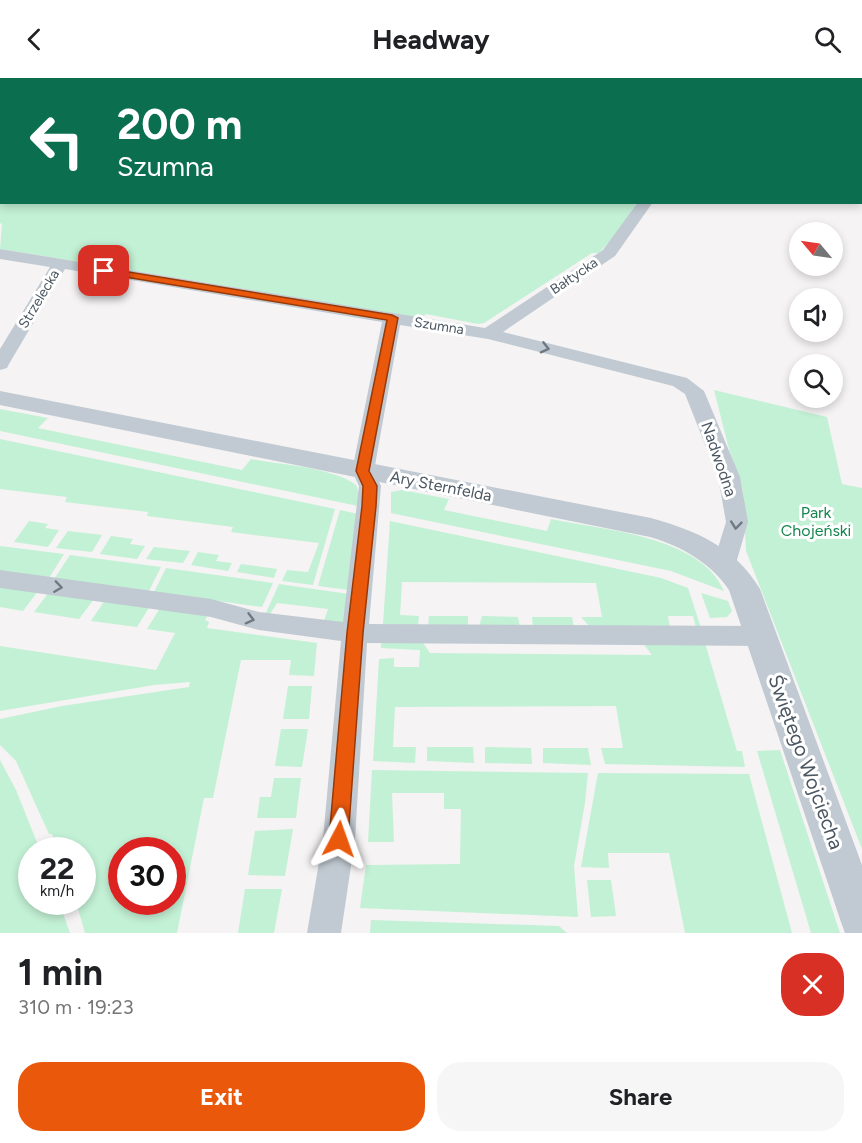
<!DOCTYPE html>
<html lang="en">
<head>
<meta charset="utf-8">
<style>
  body { margin:0; font-family:Figtree,sans-serif; background:#f6f6f6; color:#202124; height:100vh; display:flex; flex-direction:column; font-size:22px; white-space:nowrap }
  * { box-sizing:border-box; margin:0 }
  p { font-size:20px; color:#757577 }
  .icon { flex:none; width:33px; height:33px; fill:none; stroke:currentColor; stroke-width:2; stroke-linecap:round; stroke-linejoin:round }
  .map { position:relative; height:855px; overflow:hidden }
  .details { display:flex; flex-direction:column; background:#fff; flex:1 }
  .details>* { flex:none }
  .banner { position:absolute; left:0px; top:0px; width:862px; height:126px; box-shadow:0 3px 9px #0003; background:#0b6e4f; color:#fff; overflow:hidden }
  .needle { width:39px; rotate:299deg }
  .fabs { position:absolute; left:789px; top:144px; display:grid; gap:12px }
  .fabs a { display:grid; place-items:center; width:54px; height:54px; border-radius:50%; background:#fff; box-shadow:0 3px 9px #0003; font-size:30px }
  .speed { position:absolute; left:18px; top:759px; display:flex; gap:12px; font-size:30px; font-weight:700; text-align:center }
  .speed>* { display:grid; place-content:center; width:78px; height:78px; border-radius:50%; background:#fff; box-shadow:0 3px 9px #0003; line-height:1 }
  .speed small { font-size:15px; font-weight:400 }
  .speed .limit { border:9px solid #d22; background:#fff; color:#111 }
  .pin { position:absolute; display:grid; place-items:center; width:51px; height:51px; color:#fff; margin:-26px; border-radius:12px; box-shadow:0 3px 9px #0006 }
  .me { position:absolute; width:66px; margin:-33px; rotate:4deg; stroke-linejoin:round; filter:drop-shadow(0 0 4px #0008) }
  .turn { display:flex; align-items:center; gap:21px; height:126px; padding:0 18px; font-size:27px }
  .turn .icon { width:78px; height:78px; stroke-width:2.5 }
  .turn b { display:block; font-size:42px; line-height:51px }
  .round { display:grid; place-items:center; flex:none; width:63px; height:63px; border-radius:24px; background:#f6f6f6 }
  .summary { display:flex; align-items:center; justify-content:space-between; height:102px; padding:0 18px }
  h1 { font-size:36px; font-weight:700; line-height:45px }
  .primary-button { display:flex; gap:12px; margin-top:auto; padding:12px 18px }
  .primary-button a { flex:1; height:69px; border-radius:24px; background:#ea580c; color:#fff; font-size:24px; font-weight:700; line-height:69px; text-align:center }
  .primary-button a+a { background:#f6f6f6; color:#202124 }
  header { display:flex; justify-content:space-between; align-items:center; height:78px; padding:0 18px; background:#fff; font-size:27px; font-weight:700 }
  .map>svg:first-child { display:block }
  .green { fill:#c3f1d5; fill-rule:evenodd }
  .lines { fill:none; stroke-linecap:round; stroke-linejoin:round }
  .minor { fill:#c1cad2; fill-rule:evenodd }
  .tertiary { fill:#c1cad2; fill-rule:evenodd }
  .oneway { stroke:#6e7983 }
  .route { fill:#ea580c; stroke:#983908; stroke-width:1.5 }
  .labels { text-anchor:middle; dominant-baseline:central; stroke-width:6; stroke-linejoin:round; paint-order:stroke }
  .far-street-label { font-size:14px; fill:#4a5661; stroke:#fff }
  .street-label { font-size:16px; fill:#4a5661; stroke:#fff }
  .park-label { font-size:16px; fill:#17864f; stroke:#fff }
  .near-street-label { font-size:20px; fill:#4a5661; stroke:#fff }
</style>
</head>
<body>
<header><svg class="icon" aria-label="back" viewBox="0 0 24 24"><path d="M15 5l-7 7 7 7"/></svg>Headway<svg class="icon" aria-label="search" viewBox="0 0 24 24"><circle cx="10" cy="10" r="6"/><path d="M15 15l6 6"/></svg></header>
<div class="map">
<svg width="862" height="855" viewBox="0 0 862 855">
  <rect width="100%" height="100%" fill="#f5f3f3"/>
  <g class="green">
    <path d="M0 0H738L2 2V124L637 125 612 161 599 175H592L484 245 478 246 426 236 422 240 0 171 2 146 0 145Z"/>
    <path d="M714 312 827 339 842 406 862 410V771L746 473 743 413 729 371Z"/>
    <path d="M0 331 48 340 38 350 242 392 251 381C282 387 331 389 356 407L360 418 358 428 0 353Z"/>
    <path d="M0 361 335 431 313 507 282 503 287 492 308 494 319 465 231 454 233 449 147 438 148 434 65 424 67 419 0 411Z"/>
    <path d="M402 412 449 421 444 432 547 453 551 441C603 452 701 458 724 513L671 493 391 435V414Z"/>
    <path d="M340 432 358 436 349 512 318 508Z"/>
    <path d="M29 443 48 446 45 450 59 452 48 469 14 464Z"/>
    <path d="M390 443 661 500 688 510 701 550H696L693 538H668L670 550 592 551 581 539H602L596 505 402 504 400 537 419 538 418 549 383 546Z"/>
    <path d="M68 453 102 457 92 474 56 470Z"/>
    <path d="M111 458 133 461 130 466 145 468 137 481 100 476Z"/>
    <path d="M0 468 64 476 49 500 0 494Z"/>
    <path d="M154 469 190 473 183 485 146 481Z"/>
    <path d="M198 474 219 477 216 483 232 485 228 493 191 487Z"/>
    <path d="M70 477 161 489 148 515 54 501Z"/>
    <path d="M241 486 277 491 274 500 237 494Z"/>
    <path d="M166 490 273 505 262 529 154 514Z"/>
    <path d="M279 506 349 516 346 549 323 546 328 531 277 525 268 539 265 537Z"/>
    <path d="M0 507 38 513 23 533 0 529Z"/>
    <path d="M49 514 94 521 79 541 34 534Z"/>
    <path d="M701 515 728 523 732 533 727 539 710 540Z"/>
    <path d="M105 522 150 528 137 549 91 543Z"/>
    <path d="M160 530 208 536 205 542 209 544 207 550 317 565 314 598 289 597 291 582H241L213 720H204L177 855H85L76 824H82V772H58L52 756H49L16 683 0 667V641L62 628 189 609 190 604 154 607 0 633V568L156 592 175 555 147 551ZM122 772H172V824H122Z"/>
    <path d="M429 538H468V550L428 549Z"/>
    <path d="M482 538 518 539 520 550 479 549Z"/>
    <path d="M532 539H572L574 550H533Z"/>
    <path d="M381 562H421L430 575 652 577 642 564 705 565 737 673H742L745 689 605 686 601 670H623L616 628 395 629 393 669H416L415 685 373 683 379 581 394 580V589H419L420 572 381 570Z"/>
    <path d="M288 608H312L309 641H283Z"/>
    <path d="M281 651H308L302 689 275 688Z"/>
    <path d="M427 669H473L474 685 427 683Z"/>
    <path d="M485 669 531 670 532 686 485 685Z"/>
    <path d="M543 670H588L591 687 543 685Z"/>
    <path d="M780 672 840 855H811L757 673Z"/>
    <path d="M0 682 16 712 40 772H32V824H59L70 855H0Z"/>
    <path d="M372 692 588 695 585 725 574 788 578 839 360 830 366 787 460 786 461 731H444V715H392L394 764H368Z"/>
    <path d="M598 695 749 696 792 855H685L669 775H608L609 790 581 789Z"/>
    <path d="M274 700H301L296 740H257L260 719H271Z"/>
    <path d="M293 751 285 798 248 797 255 753Z"/>
    <path d="M587 802H611L616 838 591 839Z"/>
    <path d="M245 811H282L274 855H238Z"/>
    <path d="M371 842 559 848 567 855H370Z"/>
  </g>
  <g class="lines">
    <g class="minor">
      <rect x="737" y="0" width="12" height="2"/>
      <path d="M638 124H653L615 178 503 254 687 300 704 313 740 399 748 444 734 492 725 494 716 492 713 486 726 444 718 399 685 316 673 308 488 261 400 247 374 393 381 408 369 546 761 548 770 551 774 558 770 565 761 568 367 565 355 761 341 855H307L323 761 341 563 259 552 211 539 0 510V492L211 521 259 534 343 544 359 408 352 393 382 244 65 191 9 286 7 290 0 292V271L50 189 0 181V171L485 250 603 172Z"/>
    </g>
    <path class="tertiary" d="M0 313 651 440C697 453 735 469 760 511L862 787V855H845L841 844 729 512C711 485 681 468 650 459L0 327Z"/>
  </g>
  <defs><path id="oneway-chevron" d="M-2-3.5L2.5 0L-2 3.5" fill="none" stroke-width="1.6" stroke-linecap="round" stroke-linejoin="round" transform="scale(1.5)"/></defs>
  <g class="oneway">
    <use href="#oneway-chevron" transform="translate(545 270) rotate(14)"/>
    <use href="#oneway-chevron" transform="translate(736 447) rotate(96)"/>
    <use href="#oneway-chevron" transform="translate(58 509) rotate(8)"/>
    <use href="#oneway-chevron" transform="translate(250 541) rotate(15)"/>
  </g>
  <path class="route" d="M104 190 392 237 398 240 369 393 377 408 376 428 363 555 348 761 345 767 339 769 332 767 329 761 347 555 362 428 363 408 356 393 387 242 101 195 99 193Z"/>
  <g class="labels">
    <g class="far-street-label">
      <text transform="translate(574 198) rotate(-34)">Bałtycka</text>
      <text transform="translate(39 221) rotate(-59)">Strzelecka</text>
      <text transform="translate(439 248) rotate(9)">Szumna</text>
    </g>
    <g class="street-label">
      <text transform="translate(719 381) rotate(71)">Nadwodna</text>
      <text transform="translate(441 408) rotate(11)">Ary Sternfelda</text>
    </g>
    <g class="park-label">
      <text x="816" y="434">Park<tspan x="816" dy="18">Chojeński</tspan></text>
    </g>
    <g class="near-street-label">
      <text transform="translate(806 684) rotate(70)">Świętego Wojciecha</text>
    </g>
  </g>
</svg>
<div class="fabs">
<a><svg class="needle" viewBox="-14 -14 28 28"><path d="M0-13l5 13h-10z" fill="#e53935"/><path d="M0 13l5-13h-10z" fill="#757577"/></svg></a>
<a><svg class="icon" aria-label="sound" viewBox="0 0 24 24"><path d="M4 9h4l5-4v14l-5-4H4zM17 9q2 3 0 6"/></svg></a>
<a><svg class="icon" aria-label="search" viewBox="0 0 24 24"><circle cx="10" cy="10" r="6"/><path d="M15 15l6 6"/></svg></a>
</div>
<div class="speed"><div>22<small>km/h</small></div><div class="limit">30</div></div>
<div class="pin" style="left:104px;top:193px;background:#d93025"><svg class="icon" aria-label="arrive" viewBox="0 0 24 24"><path d="M6 21V4h12l-3 4 3 4H6"/></svg></div>
<svg class="me" style="left:339px;top:761px" viewBox="-20 -20 40 40"><path d="M0-17L14 15 0 8-14 15z" fill="#ea580c" stroke="#fff" stroke-width="4"/></svg>
<div class="banner">
<div class="turn"><svg class="icon" aria-label="left" viewBox="0 0 24 24"><path d="M17 20v-9H6M10 6l-5 5 5 5"/></svg><div><b>200 m</b>Szumna</div></div>
</div>
</div>
<section class="details">
<div class="summary"><div><h1>1 min</h1><p>310 m · 19:23</p></div><a class="round" style="background:#d93025;color:#fff"><svg class="icon" aria-label="close" viewBox="0 0 24 24"><path d="M6 6l12 12M18 6L6 18"/></svg></a></div>
<div class="primary-button"><a>Exit</a><a>Share</a></div>
</section>
</body>
</html>
